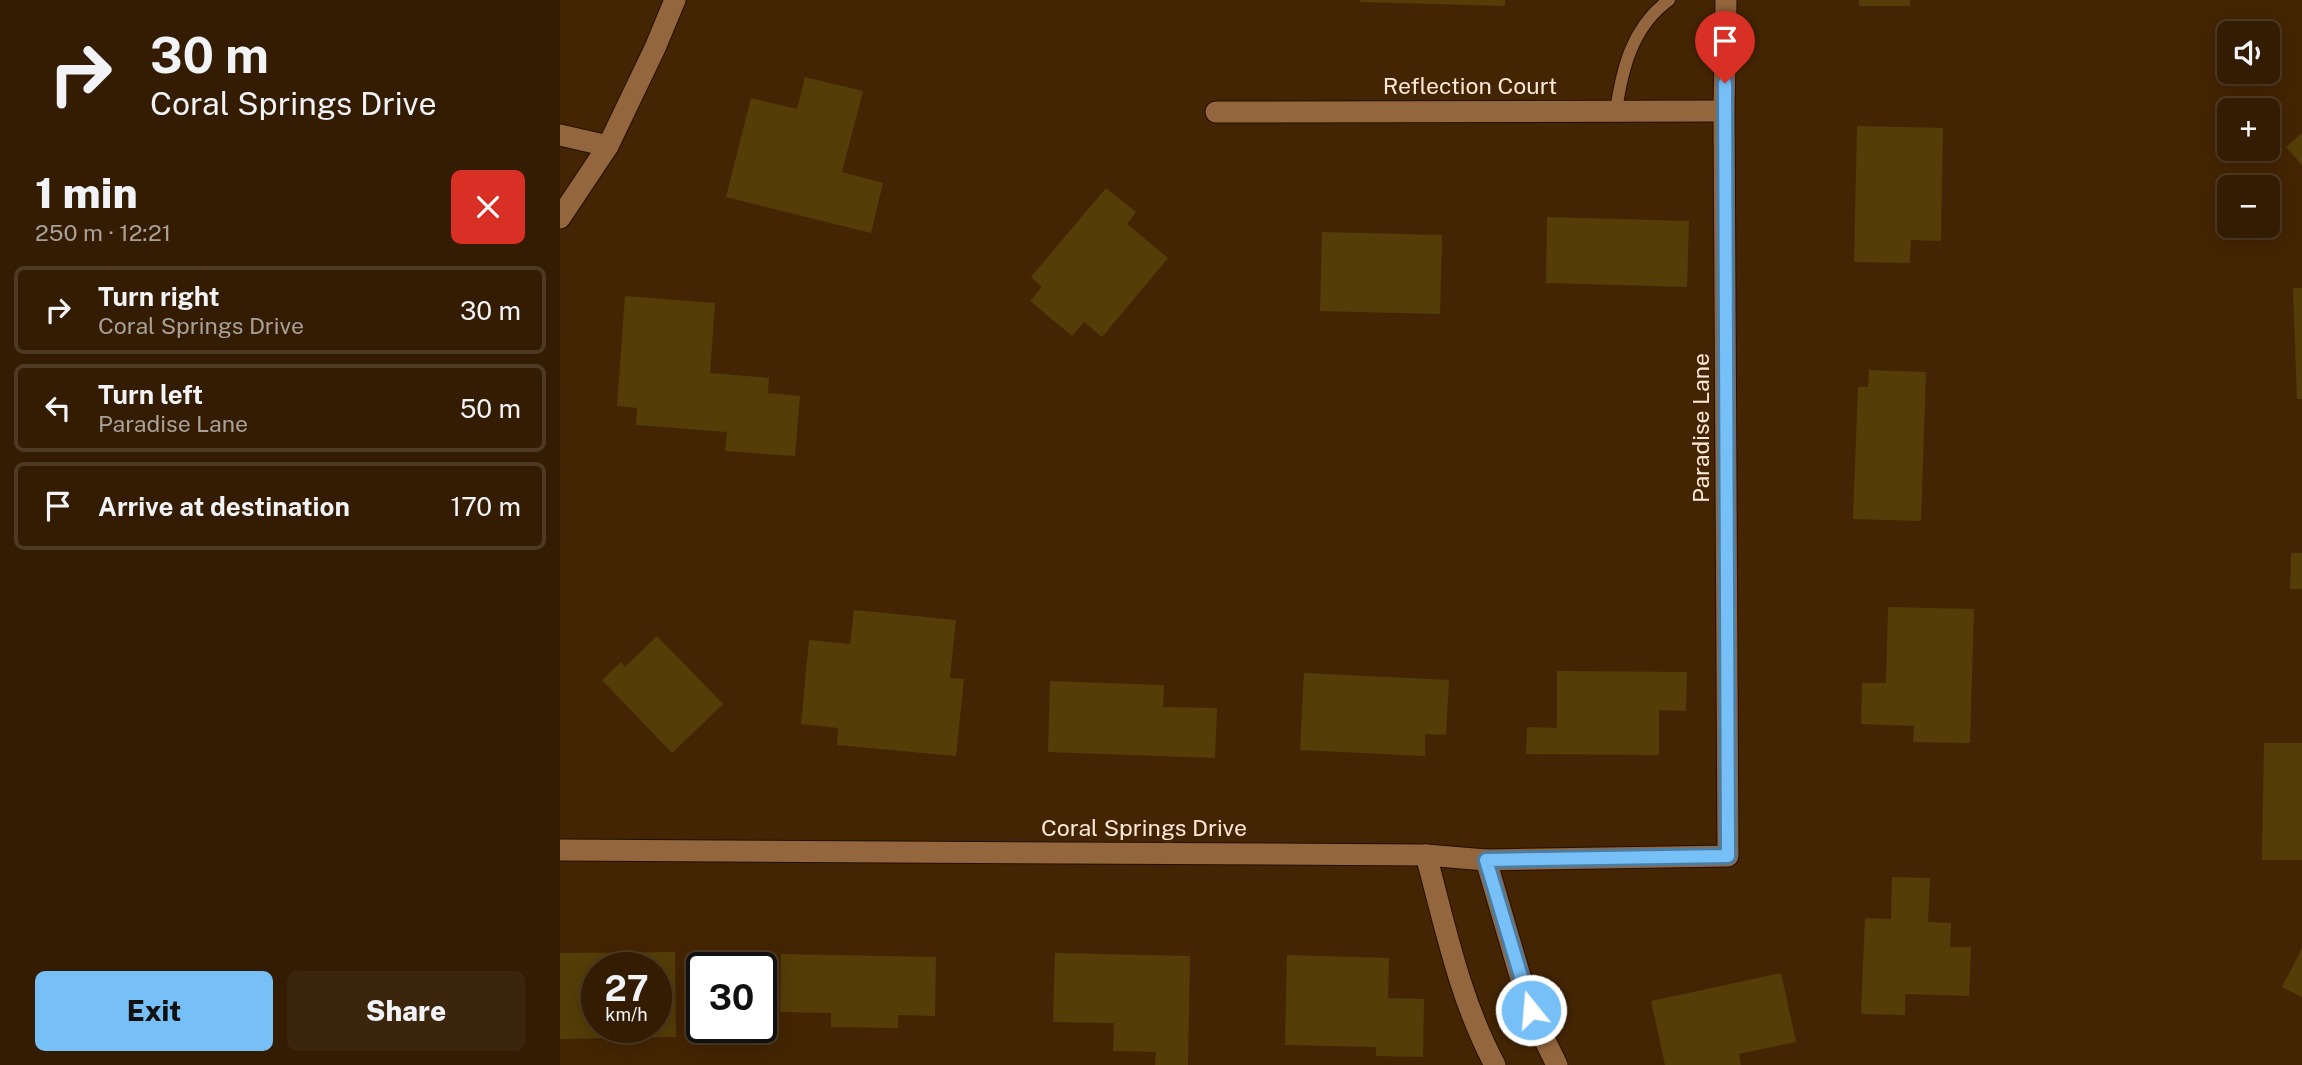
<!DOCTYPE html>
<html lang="en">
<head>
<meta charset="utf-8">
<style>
  body { margin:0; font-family:"Public Sans",sans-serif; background:#3b250c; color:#f1f3f6; height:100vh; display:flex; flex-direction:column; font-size:26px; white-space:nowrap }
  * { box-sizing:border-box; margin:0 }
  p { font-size:23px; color:#a9a199 }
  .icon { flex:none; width:38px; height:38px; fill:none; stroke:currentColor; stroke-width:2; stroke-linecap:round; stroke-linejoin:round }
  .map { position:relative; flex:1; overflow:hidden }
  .drawer { display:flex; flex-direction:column; background:#331c02; width:560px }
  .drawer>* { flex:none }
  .top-card { background:#331c02; color:#f1f3f6; overflow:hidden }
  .fabs { position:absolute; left:1657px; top:21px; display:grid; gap:14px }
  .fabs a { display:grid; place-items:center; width:63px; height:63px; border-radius:10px; background:#331c02; box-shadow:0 4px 18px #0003,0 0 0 2px #4e3a24; font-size:35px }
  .speed { position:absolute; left:21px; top:952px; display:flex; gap:14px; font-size:35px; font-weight:700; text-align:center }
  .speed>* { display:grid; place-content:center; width:91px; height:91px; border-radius:50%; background:#331c02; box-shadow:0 4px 18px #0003,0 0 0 2px #4e3a24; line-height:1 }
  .speed small { font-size:18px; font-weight:400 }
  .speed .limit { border:4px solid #111; border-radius:10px; background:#fff; color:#111 }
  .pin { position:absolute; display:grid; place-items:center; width:60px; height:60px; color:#fff; margin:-72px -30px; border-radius:50% 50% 50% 0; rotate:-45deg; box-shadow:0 0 7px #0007 }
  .pin .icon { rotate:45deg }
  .me { position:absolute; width:77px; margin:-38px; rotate:343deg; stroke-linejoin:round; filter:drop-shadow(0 0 5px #0008) }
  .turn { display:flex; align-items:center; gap:24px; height:147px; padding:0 35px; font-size:32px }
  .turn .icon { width:91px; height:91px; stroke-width:2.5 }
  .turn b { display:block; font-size:49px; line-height:60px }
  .round { display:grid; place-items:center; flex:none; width:74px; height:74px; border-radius:10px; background:#3b250c }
  .overview { display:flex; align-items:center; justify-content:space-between; height:119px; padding:0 35px }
  h1 { font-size:42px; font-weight:800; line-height:52px }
  .cta { display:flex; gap:14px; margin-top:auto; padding:14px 35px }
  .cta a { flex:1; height:80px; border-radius:10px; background:#77c0f7; color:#111; font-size:28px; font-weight:800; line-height:80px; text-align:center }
  .cta a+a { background:#3b250c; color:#f1f3f6 }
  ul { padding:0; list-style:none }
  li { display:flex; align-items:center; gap:21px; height:88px; margin:0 14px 10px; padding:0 21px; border:4px solid #4e3a24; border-radius:10px }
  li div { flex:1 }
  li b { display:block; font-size:26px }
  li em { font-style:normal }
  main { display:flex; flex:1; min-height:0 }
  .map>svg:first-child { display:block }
  .building { fill:#543d07; fill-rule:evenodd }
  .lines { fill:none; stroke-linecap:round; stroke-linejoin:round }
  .lane-casing { stroke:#240f00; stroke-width:14 }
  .street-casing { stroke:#240f00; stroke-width:23 }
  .lane { stroke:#93663d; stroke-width:12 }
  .street { stroke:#93663d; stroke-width:21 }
  .route-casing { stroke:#4d7da1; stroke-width:18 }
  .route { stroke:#77c0f7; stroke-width:12 }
  .labels { text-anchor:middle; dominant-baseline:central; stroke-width:6; stroke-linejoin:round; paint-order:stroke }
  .street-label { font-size:23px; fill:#fee9d8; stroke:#442503 }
</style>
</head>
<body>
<main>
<section class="drawer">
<div class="top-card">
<div class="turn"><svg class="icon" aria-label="right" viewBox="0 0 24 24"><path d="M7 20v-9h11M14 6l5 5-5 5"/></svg><div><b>30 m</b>Coral Springs Drive</div></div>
</div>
<div class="overview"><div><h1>1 min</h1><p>250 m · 12:21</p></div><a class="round" style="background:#d93025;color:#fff"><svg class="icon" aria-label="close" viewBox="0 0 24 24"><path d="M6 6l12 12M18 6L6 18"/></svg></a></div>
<ul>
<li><svg class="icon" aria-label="right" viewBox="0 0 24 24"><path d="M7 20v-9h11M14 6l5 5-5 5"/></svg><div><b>Turn right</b><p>Coral Springs Drive</p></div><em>30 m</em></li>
<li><svg class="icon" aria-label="left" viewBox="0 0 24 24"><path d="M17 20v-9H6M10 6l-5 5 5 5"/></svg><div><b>Turn left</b><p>Paradise Lane</p></div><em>50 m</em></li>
<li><svg class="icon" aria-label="arrive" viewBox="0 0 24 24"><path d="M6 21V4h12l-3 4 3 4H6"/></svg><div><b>Arrive at destination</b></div><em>170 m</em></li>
</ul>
<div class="cta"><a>Exit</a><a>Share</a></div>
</section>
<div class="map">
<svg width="1742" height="1065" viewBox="0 0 1742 1065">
  <rect width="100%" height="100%" fill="#442503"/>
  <g class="building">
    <path d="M800 0H945V6L800 2Z"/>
    <rect x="1299" y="0" width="51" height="6"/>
    <path d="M245 77 303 91 282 172 323 183 311 233 166 197 191 98 237 109Z"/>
    <path d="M1297 126 1383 128 1381 241 1351 240 1350 263 1294 262Z"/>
    <path d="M1742 133V165L1726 147Z"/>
    <path d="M546 188 576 212 567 224 608 258 542 337 524 322 512 336 470 301 482 287 471 277Z"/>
    <path d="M987 217 1129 221 1127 287 986 283Z"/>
    <path d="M762 232 882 235 880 314 760 311Z"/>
    <path d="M1733 288H1742V399H1737Z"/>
    <path d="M65 296 155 303 150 373 209 378 208 393 240 396 235 456 165 451 167 432 76 425 77 408 57 406Z"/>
    <path d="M1309 370 1366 372 1361 521 1293 519 1298 387H1308Z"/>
    <path d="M1731 553H1742V589H1730Z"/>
    <path d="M1328 607 1414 609 1410 743 1353 742 1354 726 1301 724 1302 683H1326Z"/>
    <path d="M294 610 396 620 390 678 404 679 396 756 277 745 278 728 241 724 249 640 290 644Z"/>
    <path d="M97 636 163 704 112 753 42 680 61 662 65 667Z"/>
    <path d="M997 671 1127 672 1126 711 1099 710V755L966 754 967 727 997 728Z"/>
    <path d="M744 673 889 680 886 735 865 734V756L740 750Z"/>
    <path d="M490 681 604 685 603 707 657 708 655 758 488 752Z"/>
    <path d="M1704 743H1742V860H1702Z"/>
    <path d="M1332 877 1370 878 1368 922 1391 923 1390 947H1411L1409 996 1345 994V1015L1301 1014 1305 918 1331 919Z"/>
    <path d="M1742 948V997L1722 987Z"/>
    <path d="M115 952 116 1037 0 1039V953ZM37 968H96V1027H37Z"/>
    <path d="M495 953 630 956 628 1065H595L596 1052 553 1051 554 1023 493 1022Z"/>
    <path d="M221 954 376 957 375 1016 338 1015V1028L271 1027V1013L220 1012Z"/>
    <path d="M727 955 829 958 828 998 864 999 863 1057 816 1056V1047L725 1045Z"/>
    <path d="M1221 973 1236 1042 1179 1054 1181 1065H1105L1091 1001Z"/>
  </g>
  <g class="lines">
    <g class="lane-casing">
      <path id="lane" d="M1056 111C1062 69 1072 27 1109 0"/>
    </g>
    <g class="street-casing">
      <g id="street">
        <path d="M656 112 1164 111"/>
        <path d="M0 135 48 146"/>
        <path d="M0 218 48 146 95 48 115 0"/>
        <path d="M0 850 866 855 926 860 1168 856 1164 111 1166 0"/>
        <path d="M866 855C885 926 900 1000 935 1065"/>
        <path d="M926 860 970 1010 997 1065"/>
      </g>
    </g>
    <use href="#lane" class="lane"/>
    <use href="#street" class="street"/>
  </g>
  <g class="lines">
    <g class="route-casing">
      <path id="route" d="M971 1010 926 860 1168 856 1165 83"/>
    </g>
    <use href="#route" class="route"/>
  </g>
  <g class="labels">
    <g class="street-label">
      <text x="910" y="85">Reflection Court</text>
      <text transform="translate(1140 428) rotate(-90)">Paradise Lane</text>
      <text x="584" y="827">Coral Springs Drive</text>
    </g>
  </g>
</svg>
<div class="fabs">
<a><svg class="icon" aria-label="sound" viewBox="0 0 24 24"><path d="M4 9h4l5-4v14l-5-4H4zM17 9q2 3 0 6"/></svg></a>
<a>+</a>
<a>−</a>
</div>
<div class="speed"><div>27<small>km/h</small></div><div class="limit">30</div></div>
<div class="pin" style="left:1165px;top:83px;background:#d93025"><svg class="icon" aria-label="arrive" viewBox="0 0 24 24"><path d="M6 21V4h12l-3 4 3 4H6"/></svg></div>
<svg class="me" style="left:971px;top:1010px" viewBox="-20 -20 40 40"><circle r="17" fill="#77c0f7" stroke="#fff" stroke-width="3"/><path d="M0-11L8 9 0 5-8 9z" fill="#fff"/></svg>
</div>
</main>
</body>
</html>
